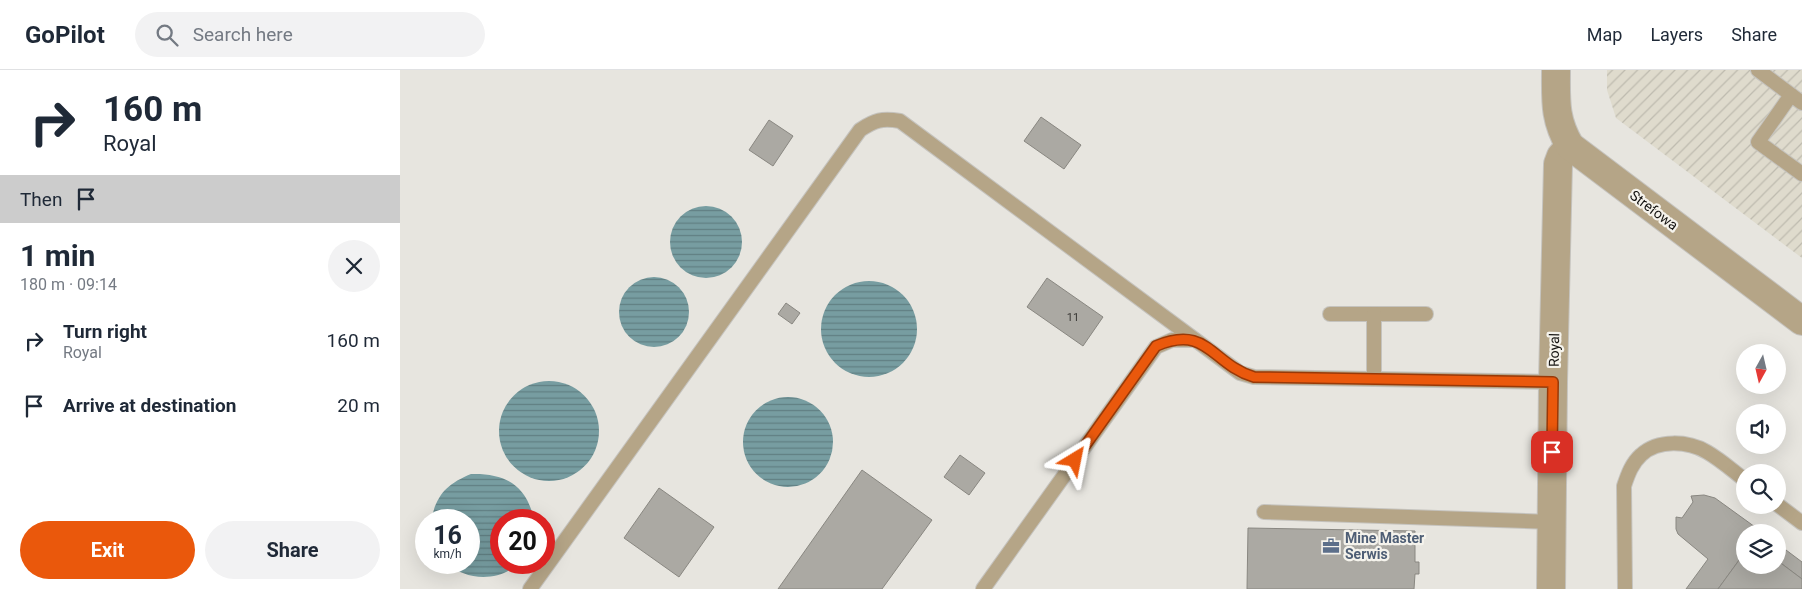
<!DOCTYPE html>
<html lang="en">
<head>
<meta charset="utf-8">
<style>
  body { margin:0; font-family:Roboto,sans-serif; background:#f2f2f3; color:#1f2937; height:100vh; display:flex; flex-direction:column; font-size:19px; white-space:nowrap }
  * { box-sizing:border-box; margin:0 }
  p { font-size:16px; color:#747a83 }
  .icon { flex:none; width:28px; height:28px; fill:none; stroke:currentColor; stroke-width:2; stroke-linecap:round; stroke-linejoin:round }
  .map { position:relative; flex:1; overflow:hidden }
  .panel { display:flex; flex-direction:column; background:#fff; width:400px }
  .panel>* { flex:none }
  .hud { background:#fff; color:#1f2937; overflow:hidden }
  .needle { width:32px; rotate:188deg }
  .controls { position:absolute; left:1336px; top:274px; display:grid; gap:10px }
  .controls a { display:grid; place-items:center; width:50px; height:50px; border-radius:50%; background:#fff; box-shadow:0 5px 20px #0002; font-size:25px }
  .speed { position:absolute; left:15px; top:439px; display:flex; gap:10px; font-size:25px; font-weight:700; text-align:center }
  .speed>* { display:grid; place-content:center; width:65px; height:65px; border-radius:50%; background:#fff; box-shadow:0 5px 20px #0002; line-height:1 }
  .speed small { font-size:12px; font-weight:400 }
  .speed .limit { border:8px solid #d22; background:#fff; color:#111 }
  .pin { position:absolute; display:grid; place-items:center; width:42px; height:42px; color:#fff; margin:-21px; border-radius:10px; box-shadow:0 2px 8px #0006 }
  .me { position:absolute; width:55px; margin:-28px; rotate:35deg; stroke-linejoin:round; filter:drop-shadow(0 0 4px #0008) }
  .turn { display:flex; align-items:center; gap:18px; height:105px; padding:0 20px; font-size:22px }
  .turn .icon { width:65px; height:65px; stroke-width:2.5 }
  .turn b { display:block; font-size:35px; line-height:42px }
  .then { display:flex; align-items:center; height:48px; padding:0 20px; background:#0003; gap:10px; font-size:19px }
  .round { display:grid; place-items:center; flex:none; width:52px; height:52px; border-radius:26px; background:#f2f2f3 }
  .overview { display:flex; align-items:center; justify-content:space-between; height:85px; padding:0 20px }
  h1 { font-size:30px; font-weight:700; line-height:38px }
  .primary-button { display:flex; gap:10px; margin-top:auto; padding:10px 20px }
  .primary-button a { flex:1; height:58px; border-radius:30px; background:#ea580c; color:#fff; font-size:20px; font-weight:700; line-height:58px; text-align:center }
  .primary-button a+a { background:#f2f2f3; color:#1f2937 }
  ul { padding:0; list-style:none }
  li { display:flex; align-items:center; gap:15px; height:65px; padding:0 20px }
  li div { flex:1 }
  li b { display:block; font-size:19px }
  li em { font-style:normal }
  header { display:flex; align-items:center; gap:30px; box-sizing:border-box; height:70px; padding:0 25px; background:#fff; border-bottom:1px solid #e0e1e3 }
  header strong { font-size:24px }
  nav { display:flex; gap:28px; margin-inline-start:auto; font-size:18px }
  .search { width:350px; height:45px; background:#f2f2f3; display:flex; align-items:center; gap:12px; box-sizing:border-box; padding:0 18px; border-radius:28px; color:#747a83; font-size:19px }
  main { display:flex; flex:1; min-height:0 }
  .map>svg:first-child { display:block }
  .industrial { fill:url(#industrial-furrows) }
  .water { fill:url(#water-rules) }
  .building { fill:#aba9a3; stroke:#898781 }
  .lines { fill:none; stroke-linecap:round; stroke-linejoin:round }
  .service-casing { stroke:#c5c3be; stroke-width:16 }
  .minor-casing { stroke:#c5c3be; stroke-width:30 }
  .tertiary-casing { stroke:#c5c3be; stroke-width:30 }
  .service { stroke:#b5a587; stroke-width:14 }
  .minor { stroke:#b5a587; stroke-width:28 }
  .tertiary { stroke:#b5a587; stroke-width:28 }
  .route-casing { stroke:#983908; stroke-width:12 }
  .route { stroke:#ea580c; stroke-width:9 }
  .labels { text-anchor:middle; dominant-baseline:central; stroke-width:4.5; stroke-linejoin:round; paint-order:stroke }
  .number-label { font-size:11px; fill:#393835 }
  .street-label { font-size:14px; fill:#131210; stroke:#f5f3ec }
  .service-label { font-size:14px; font-weight:bold; fill:#4e5e75; stroke:#f5f3ec; text-anchor:start }
</style>
</head>
<body>
<header>
<strong>GoPilot</strong>
<div class="search"><svg class="icon" aria-label="search" viewBox="0 0 24 24"><circle cx="10" cy="10" r="6"/><path d="M15 15l6 6"/></svg>Search here</div>
<nav><a>Map</a><a>Layers</a><a>Share</a></nav>
</header>
<main>
<section class="panel">
<div class="hud">
<div class="turn"><svg class="icon" aria-label="right" viewBox="0 0 24 24"><path d="M7 20v-9h11M14 6l5 5-5 5"/></svg><div><b>160 m</b>Royal</div></div>
<div class="then">Then<svg class="icon" aria-label="arrive" viewBox="0 0 24 24"><path d="M6 21V4h12l-3 4 3 4H6"/></svg></div>
</div>
<div class="overview"><div><h1>1 min</h1><p>180 m · 09:14</p></div><a class="round"><svg class="icon" aria-label="close" viewBox="0 0 24 24"><path d="M6 6l12 12M18 6L6 18"/></svg></a></div>
<ul>
<li><svg class="icon" aria-label="right" viewBox="0 0 24 24"><path d="M7 20v-9h11M14 6l5 5-5 5"/></svg><div><b>Turn right</b><p>Royal</p></div><em>160 m</em></li>
<li><svg class="icon" aria-label="arrive" viewBox="0 0 24 24"><path d="M6 21V4h12l-3 4 3 4H6"/></svg><div><b>Arrive at destination</b></div><em>20 m</em></li>
</ul>
<div class="primary-button"><a>Exit</a><a>Share</a></div>
</section>
<div class="map">
<svg width="1402" height="519" viewBox="0 0 1402 519">
  <defs>
    <pattern id="industrial-furrows" width="10" height="10" patternUnits="userSpaceOnUse" patternTransform="scale(1.25)"><rect width="10" height="10" fill="#dfdbcd"/><path d="M-1 1l2-2M0 10L10 0M9 11l2-2" fill="none" stroke="#bebbaf"/></pattern>
    <pattern id="water-rules" width="6" height="5" patternUnits="userSpaceOnUse" patternTransform="scale(1.25)"><rect width="6" height="5" fill="#779da1"/><path d="M0 2.5h6" fill="none" stroke="#607f82"/></pattern>
  </defs>
  <rect width="100%" height="100%" fill="#e7e5df"/>
  <path class="industrial" d="M1207 0H1402V188L1216 48 1207 20Z"/>
  <g class="water">
    <circle cx="306" cy="172" r="36"/>
    <circle cx="254" cy="242" r="35"/>
    <circle cx="469" cy="259" r="48"/>
    <circle cx="149" cy="361" r="50"/>
    <circle cx="388" cy="372" r="45"/>
    <path d="M71 404C105 403 127 415 134 450H101V492L118 493C101 512 65 511 47 493L69 492V450H31C37 424 47 414 71 404Z"/>
  </g>
  <g class="building">
    <path d="M641 47 681 75 664 99 624 71Z"/>
    <path d="M369 50 393 66 373 96 349 80Z"/>
    <path d="M647 208 703 247 683 276 627 237Z"/>
    <path d="M386 233 400 243 392 254 378 244Z"/>
    <path d="M560 385 585 403 569 425 544 407Z"/>
    <path d="M462 400 532 450 482 519H378Z"/>
    <path d="M259 418 314 457 279 507 224 468Z"/>
    <path d="M1304 425 1315 428 1362 462H1345V482L1318 519H1286L1308 489 1278 464 1276 459V447L1282 448 1293 432 1291 426Z"/>
    <path d="M848 458 1015 461V492H1019V504H1015L1014 519H847Z"/>
    <path d="M1378 474 1402 492V509L1378 491Z"/>
    <path d="M1345 482V495H1378V491L1402 509V519H1318Z"/>
  </g>
  <g class="lines">
    <g class="service-casing">
      <g id="service">
        <path d="M1358 0 1402 33"/>
        <path d="M1391 25 1358 72 1402 104"/>
        <path d="M930 244H1026"/>
        <path d="M974 244V309"/>
        <path d="M1378 435 1402 453"/>
        <path d="M864 442 1152 452"/>
        <path d="M130 519 460 60C475 50 482 48 500 51L840 303 854 307 1153 312"/>
        <path d="M583 519 756 277 772 270H795"/>
        <path d="M1225 519 1224 416C1228 404 1232 393 1241 385 1258 369 1288 371 1307 382 1321 390 1333 401 1345 410"/>
      </g>
    </g>
    <g class="minor-casing">
      <path id="minor" d="M1151 519 1153 312 1158 94 1161 86 1170 76"/>
    </g>
    <g class="tertiary-casing">
      <path id="tertiary" d="M1156 0C1156 30 1154 49 1170 76L1402 251"/>
    </g>
    <use href="#service" class="service"/>
    <use href="#minor" class="minor"/>
    <use href="#tertiary" class="tertiary"/>
  </g>
  <g class="lines">
    <g class="route-casing">
      <path id="route" d="M675 390 756 276C808 254 811 294 854 307L1153 312 1152 382"/>
    </g>
    <use href="#route" class="route"/>
  </g>
  <defs>
    <g id="office-bare" transform="scale(1.35)"><path d="M-6-3h4V-5.5h4V-3h4V5H-6ZM-1-4.5V-3h2v-1.5ZM-6 0V1H6V0Z" fill="#5c6f8a" stroke="#f5f3ec" stroke-width="2.5" paint-order="stroke"/></g>
  </defs>
  <g fill-rule="evenodd">
    <use href="#office-bare" x="931" y="476"/>
  </g>
  <g class="labels">
    <g class="number-label">
      <text x="673" y="247">11</text>
    </g>
    <g class="street-label">
      <text transform="translate(1254 140) rotate(37)">Strefowa</text>
      <text transform="translate(1154 280) rotate(-89)">Royal</text>
    </g>
    <g class="service-label">
      <text x="945" y="468">Mine Master<tspan x="945" dy="16">Serwis</tspan></text>
    </g>
  </g>
</svg>
<div class="controls">
<a><svg class="needle" viewBox="-14 -14 28 28"><path d="M0-13l5 13h-10z" fill="#e53935"/><path d="M0 13l5-13h-10z" fill="#747a83"/></svg></a>
<a><svg class="icon" aria-label="sound" viewBox="0 0 24 24"><path d="M4 9h4l5-4v14l-5-4H4zM17 9q2 3 0 6"/></svg></a>
<a><svg class="icon" aria-label="search" viewBox="0 0 24 24"><circle cx="10" cy="10" r="6"/><path d="M15 15l6 6"/></svg></a>
<a><svg class="icon" aria-label="layers" viewBox="0 0 24 24"><path d="M12 4l9 5-9 5-9-5zM3 14l9 5 9-5"/></svg></a>
</div>
<div class="speed"><div>16<small>km/h</small></div><div class="limit">20</div></div>
<div class="pin" style="left:1152px;top:382px;background:#d93025"><svg class="icon" aria-label="arrive" viewBox="0 0 24 24"><path d="M6 21V4h12l-3 4 3 4H6"/></svg></div>
<svg class="me" style="left:675px;top:390px" viewBox="-20 -20 40 40"><path d="M0-17L14 15 0 8-14 15z" fill="#ea580c" stroke="#fff" stroke-width="4"/></svg>
</div>
</main>
</body>
</html>
